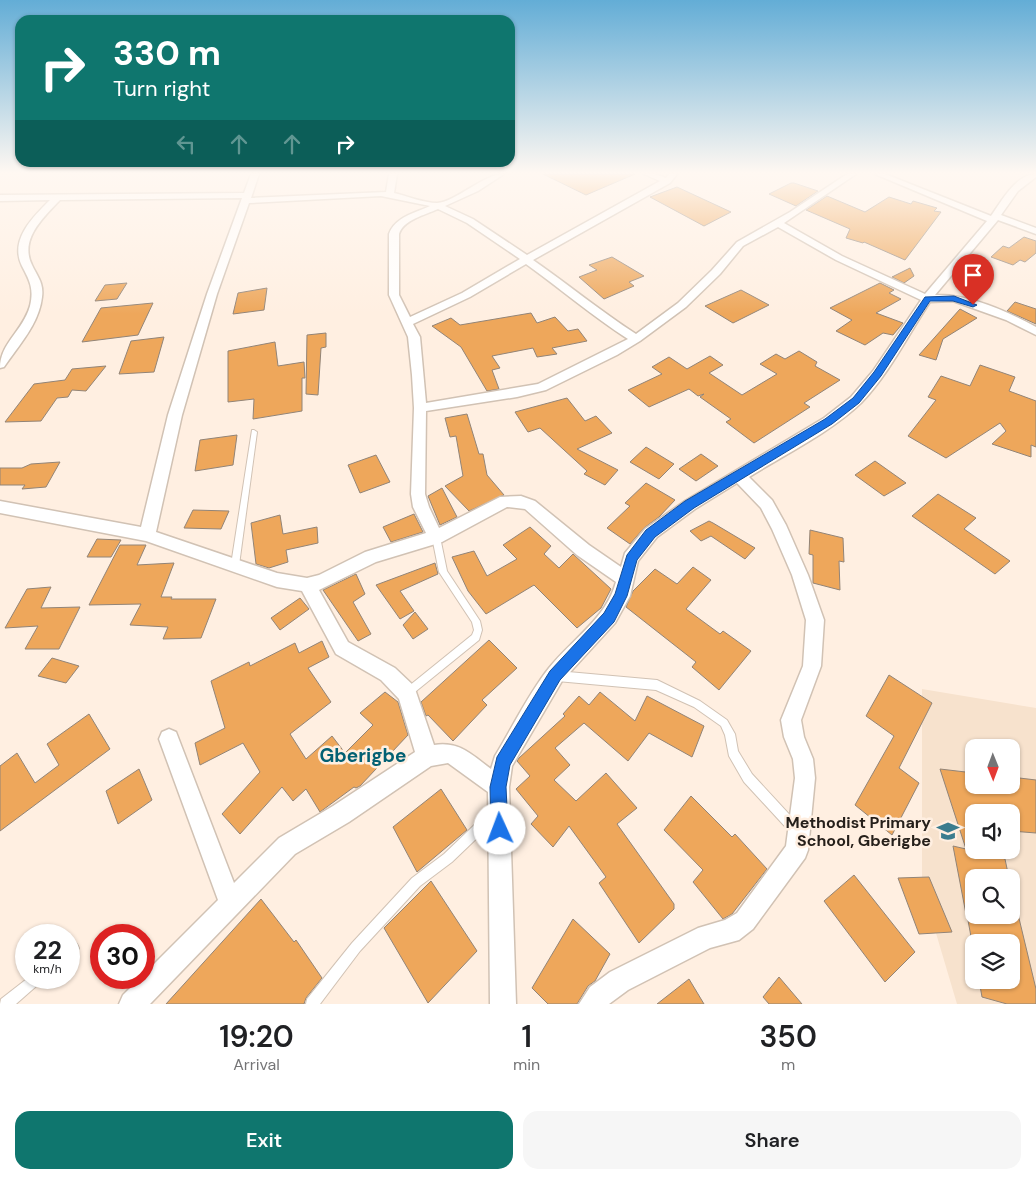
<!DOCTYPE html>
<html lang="en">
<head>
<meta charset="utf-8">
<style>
  body { margin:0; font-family:"DM Sans",sans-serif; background:#f6f6f6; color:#202124; height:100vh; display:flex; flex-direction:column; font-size:19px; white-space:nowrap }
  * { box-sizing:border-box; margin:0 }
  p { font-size:16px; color:#757577 }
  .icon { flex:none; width:28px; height:28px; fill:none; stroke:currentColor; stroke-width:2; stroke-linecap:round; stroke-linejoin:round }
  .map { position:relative; height:1004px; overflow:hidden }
  .details { display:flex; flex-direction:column; background:#fff; flex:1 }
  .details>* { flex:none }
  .hud { position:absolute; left:15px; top:15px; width:500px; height:152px; border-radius:15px; box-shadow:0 1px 4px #0004; background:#0f766e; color:#fff; overflow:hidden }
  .needle { width:32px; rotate:179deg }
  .fabs { position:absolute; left:965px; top:739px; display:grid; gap:10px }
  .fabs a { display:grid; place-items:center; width:55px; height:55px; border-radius:10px; background:#fff; box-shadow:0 1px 4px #0004; font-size:25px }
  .speed { position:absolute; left:15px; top:924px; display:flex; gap:10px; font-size:25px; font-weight:700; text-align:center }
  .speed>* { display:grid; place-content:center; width:65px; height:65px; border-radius:50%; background:#fff; box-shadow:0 1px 4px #0004; line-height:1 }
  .speed small { font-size:12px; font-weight:400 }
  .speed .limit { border:8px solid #d22; background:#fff; color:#111 }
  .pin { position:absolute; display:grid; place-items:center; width:42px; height:42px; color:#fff; margin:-51px -21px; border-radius:50% 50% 50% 0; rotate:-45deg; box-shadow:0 0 5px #0007 }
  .pin .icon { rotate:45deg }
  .me { position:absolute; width:55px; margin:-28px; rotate:358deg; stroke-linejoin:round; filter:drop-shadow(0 0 4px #0008) }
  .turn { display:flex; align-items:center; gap:18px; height:105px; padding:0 15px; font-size:22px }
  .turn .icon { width:65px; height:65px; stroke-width:2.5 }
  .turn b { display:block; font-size:35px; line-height:42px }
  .lanes { display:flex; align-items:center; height:48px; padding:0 15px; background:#0003; justify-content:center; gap:25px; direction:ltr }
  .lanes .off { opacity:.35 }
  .eta { display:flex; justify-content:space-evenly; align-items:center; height:85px; text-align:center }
  .eta b { font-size:30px; font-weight:600; line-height:35px }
  .cta { display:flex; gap:10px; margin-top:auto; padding:10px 15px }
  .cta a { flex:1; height:58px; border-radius:15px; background:#0f766e; color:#fff; font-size:20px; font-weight:600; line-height:58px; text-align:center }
  .cta a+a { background:#f6f6f6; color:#202124 }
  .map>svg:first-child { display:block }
  .built { fill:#f7e2cd; fill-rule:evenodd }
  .building { fill:#eea75b; stroke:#928477 }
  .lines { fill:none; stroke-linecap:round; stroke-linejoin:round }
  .lane-casing { stroke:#d1c2b4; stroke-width:2 }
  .street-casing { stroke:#d1c2b4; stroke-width:3 }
  .lane { fill:#fff; fill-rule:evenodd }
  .street { fill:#fff; fill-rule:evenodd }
  .route { fill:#1a73e8; stroke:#114b97 }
  .labels { text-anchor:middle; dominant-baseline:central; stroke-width:5; stroke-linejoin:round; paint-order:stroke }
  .near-poi-label { font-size:16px; font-weight:bold; fill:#251f1a; stroke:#ffefe1; text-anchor:end }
  .near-quarter-label { font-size:19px; font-weight:bold; fill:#036073; stroke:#ffefe1 }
</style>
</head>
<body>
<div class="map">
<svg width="1036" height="1004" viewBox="0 0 1036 1004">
  <rect width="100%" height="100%" fill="#ffefe1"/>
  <path class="built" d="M922 689 1036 708V1004H957L922 886ZM974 748H1011V785H974ZM974 812H1011V850H974ZM974 878H1011V915H974ZM974 942H1011V980H974Z"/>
  <g class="building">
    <path d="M543 174H635L586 195Z"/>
    <path d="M791 183H794L818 191 796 206 769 194Z"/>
    <path d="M677 187 731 212 704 226 650 197Z"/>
    <path d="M827 196 865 212 889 197 911 204 913 201 937 208 934 211 941 212 905 260 864 242 863 243 846 238 850 229 806 210Z"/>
    <path d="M1024 237 1036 241V253L1025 262 1020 260 1013 265 991 257 1003 246 1009 248Z"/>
    <path d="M612 257 644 276 629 282 634 286 604 299 579 277 597 270 589 265Z"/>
    <path d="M910 268 914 276 904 283 892 277Z"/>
    <path d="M127 283 117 299 95 301 105 285Z"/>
    <path d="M880 283 894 290 889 293 901 299 876 313 903 323 893 335 883 333 865 345 836 331 852 320 830 308Z"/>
    <path d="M267 288 264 310 233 314 238 293Z"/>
    <path d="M741 290 769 305 733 323 705 306Z"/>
    <path d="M1015 302 1036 309V324L1007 311Z"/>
    <path d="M153 303 138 335 82 342 101 308Z"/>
    <path d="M960 309 977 318 943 339 936 360 919 355Z"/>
    <path d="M531 313 537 323 555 317 568 331 578 329 587 341 552 348 557 354 537 357 533 348 492 356 500 368 492 370 499 389 487 391 461 347 432 326 451 318 460 325Z"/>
    <path d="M326 333V347L321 348 318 395 306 394 307 335Z"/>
    <path d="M164 337 154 372 119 374 131 341Z"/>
    <path d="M275 342 278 366 304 362 305 378H302V411L253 419 254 399 228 402V351Z"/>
    <path d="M799 351 817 362 815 366 840 380 804 403 810 407 754 443 726 422 731 419 700 397 704 394 698 396 689 389 649 407 628 390 662 374 652 367 669 357 687 369 710 356 723 365 709 373 742 395 777 374 760 364 776 354 785 359Z"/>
    <path d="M980 365 1015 377 1009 391 1036 401V447L1031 445V457L992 444 1006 431 1000 423 946 458 908 436 936 400 928 397 941 376 970 386Z"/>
    <path d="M106 366 86 391 72 390 68 397 57 398 41 421 5 422 34 384 65 380 72 369Z"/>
    <path d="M567 398 585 421 596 416 612 433 577 449 618 470 605 485 584 474 587 471 540 428 528 432 515 412Z"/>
    <path d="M467 414 479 454H483L487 475 504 495 469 511 445 486 463 476 456 436 450 437 445 418Z"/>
    <path d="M237 435 233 465 195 471 200 440Z"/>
    <path d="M646 447 674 464 659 479 630 462Z"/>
    <path d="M701 454 718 466 696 481 679 469Z"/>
    <path d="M376 455 390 482 360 493 348 465Z"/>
    <path d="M875 461 906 483 884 496 855 475Z"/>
    <path d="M60 462 46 487 22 489 25 485H0V468H22L31 464Z"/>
    <path d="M646 483 675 500 659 517 644 528 630 544 607 528 630 506 625 503Z"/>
    <path d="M442 488 457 517 440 525 428 496Z"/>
    <path d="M938 494 976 518 964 529 1010 561 995 574 912 516Z"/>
    <path d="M193 510 229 511 221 529 184 528Z"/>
    <path d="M414 514 423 532 391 542 383 527Z"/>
    <path d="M280 515 283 534 317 527 318 543 286 550 288 562 269 568 256 564 251 523Z"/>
    <path d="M709 521 713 523 755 548 745 559 711 536 701 541 690 531Z"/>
    <path d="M530 527 551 546 544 554 559 568 573 554 611 589 601 608 577 628 534 585 486 614 468 591 452 557 474 551 487 576 517 559 503 545Z"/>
    <path d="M810 530 843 538 844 562 839 561 840 590 813 583V555L809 554Z"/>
    <path d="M97 539 121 540 111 557H87Z"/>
    <path d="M120 545H146L137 565 174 563 161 597H172L171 599H216L201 638 163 639 168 627 130 625 141 604 89 605Z"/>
    <path d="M435 563 438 574 400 591 414 611 400 619 376 585Z"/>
    <path d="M693 567 711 580 686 609 720 634 723 631 751 651 719 690 692 667 696 662 626 607 633 591 655 569 677 584Z"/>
    <path d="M356 574 365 594 353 602 371 634 358 641 323 590Z"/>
    <path d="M51 587 41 608 80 607 59 649H25L38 626 5 628 27 589Z"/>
    <path d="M300 598 309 609 280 630 271 618Z"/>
    <path d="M415 612 428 629 413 639 403 625Z"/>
    <path d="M489 640 517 668 482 700 487 705 453 741 428 715 426 716 421 702Z"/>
    <path d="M322 641 329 657 308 668 331 702 290 734 306 759 332 736 345 753 373 725 360 713 385 692 398 702 408 735 360 786 356 788 354 787 320 812 306 789 293 801 282 787 240 834 222 814 260 772 243 743 200 765 195 743 225 728 211 681 249 662 250 666 295 643 299 653Z"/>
    <path d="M52 658 79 666 66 683 38 676Z"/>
    <path d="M889 675 932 703 899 768 919 783 892 835 855 805 894 736 866 716Z"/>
    <path d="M600 692 635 721 647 696 704 726 692 757 649 733 628 761 584 723 555 748 570 765 554 780 576 801 606 773 637 808 617 824 674 904V909L639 943 599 883 606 877 569 826 553 847 531 824 538 816 516 789 530 776 517 761 519 758 565 716 563 714 579 696 589 705Z"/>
    <path d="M89 714 110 749 0 831V766L17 753 35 783 59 765 47 744Z"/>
    <path d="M139 769 152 800 118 824 106 791Z"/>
    <path d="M940 769 974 773V785H1011V777L1036 780V833L1011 831V812H974V851L1005 859 1009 878H974V914H966L953 846 966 849Z"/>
    <path d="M441 789 467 830 417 872 393 827Z"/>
    <path d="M691 796 732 837 735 834 767 869 732 914 723 919 693 882 703 870 664 830Z"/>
    <path d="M854 875 915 952 885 982 824 901Z"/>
    <path d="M929 877 952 932 919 934 898 878Z"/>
    <path d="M431 881 477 951 428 1003 384 928Z"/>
    <path d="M261 899 294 942 296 940 322 978 306 998 304 1004H166Z"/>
    <path d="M1011 910H1017L1036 989V1004H1007L982 997 979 980H1011V942H972L967 915H1011Z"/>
    <path d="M573 919 610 954 595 981 588 986 577 1004H548L532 988Z"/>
    <path d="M779 977 802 1004H769L763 997Z"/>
    <path d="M689 979 704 1004H657Z"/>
  </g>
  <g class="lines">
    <g class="lane-casing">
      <g id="lane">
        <path d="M252 430H254L257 432 239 565 238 567 235 568 232 567 231 565Z"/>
        <path d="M436 534 439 535 440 537 447 571 480 621 482 630 479 640 410 696 407 698 404 696 402 693 404 690 472 635 474 630 472 622 439 572 432 537 433 535Z"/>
        <path d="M557 671 657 680 700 701 727 720 735 734 738 751 752 774 799 825 800 829 799 833 795 834 791 833 744 782 729 756 725 735 721 726 694 707 656 690 557 681 554 679 552 676 554 673Z"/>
        <path d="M495 808 499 809 500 813 499 817 452 862 420 886 360 951 320 1004H306L307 999 352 943 412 878 444 854 491 809Z"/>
        <path d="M73 942 77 944 79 948 77 952 69 957V944Z"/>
        <path d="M28 978H43L41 982 16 1004H0L1 999Z"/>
      </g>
    </g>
    <g class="street-casing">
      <path id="street" d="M251 174H259L251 198 386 192 389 174H397L394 193C407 196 424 203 437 203 456 202 483 174 504 174L478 191 445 206 473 219 527 255 660 181 644 174H655L666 178 669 174H677L670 183 533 260C568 284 600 311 636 334L678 303 712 270 737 242 790 212 847 174H856L784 223 842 256 925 294 987 221 875 174H885L991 216C1001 202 1016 174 1036 174V177L1018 191 1001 215 1036 228V234L998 220 935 295C970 294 1006 311 1036 327V335L1006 320 953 301 930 302C908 335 889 374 861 403 831 432 784 455 749 477L772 500 786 525 808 575 824 620 821 666 801 720 804 737 813 759 815 778 808 850 805 858 753 929 739 940 710 948 628 990 609 1004H579L590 987 610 972 698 928 725 920 737 913 786 846 795 778 793 759 784 737 781 720 803 666 806 620 792 575 772 529 761 508 737 483 695 509 657 537 638 561 630 596 615 623 562 681 512 766 509 787 516 1004H490L488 792 448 763 431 766 349 822 295 854 150 1004H119L123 995 140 978H144V974L218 900 159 739 162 732 169 729 176 732 234 883 279 838 333 806 415 752 399 699 381 680 336 654 302 591 277 587 146 541 0 513V501L141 527 168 415 207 294 242 198 60 200C44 217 19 239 32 265 37 276 44 283 42 297 39 324 19 345 4 367L0 368C0 343 23 331 30 306 34 289 30 281 22 266 9 240 33 217 50 200L0 201V195L244 193ZM381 196 430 206C415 213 395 217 389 234V295L408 337 412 375 414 408 411 494 413 507 426 533 365 552 319 575 307 578 277 573 156 532 182 415 217 294 249 203ZM438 209 467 223 520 259 462 293 410 317 399 295V234C403 220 425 215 438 209ZM778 227 836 260 921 300 873 371 851 397 824 418 685 501 645 529 625 553 621 567 589 545 535 501 521 496 500 497 439 528 429 507 425 494 426 411 517 397 546 390 617 355 640 341 686 307 720 274 743 246ZM526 264C561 289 592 316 628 339L538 384 426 403 420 337 413 324 470 297ZM507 507 525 509 577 555 616 582C606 619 572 639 549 668 529 693 512 728 495 756L491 769C471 754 459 741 434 745L414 686 395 668 348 642 319 590 376 562 442 542Z"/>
    </g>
    <use href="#lane" class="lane"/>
    <use href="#street" class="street"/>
  </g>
  <linearGradient id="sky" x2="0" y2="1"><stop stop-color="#63add6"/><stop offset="0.55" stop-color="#fff8f2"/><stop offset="1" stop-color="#fff8f2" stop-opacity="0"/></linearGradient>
  <rect width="1036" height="314" fill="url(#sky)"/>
  <path class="route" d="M954 296 977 305 973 307 953 301H930L881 376 859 403 832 424 694 508 655 537 637 560 627 596 614 622 560 680 510 765 506 787 508 829 506 835 500 837 494 835 491 829 490 787 497 757 550 671 604 613 615 594 627 555 646 530 685 501 825 419 853 398 874 372 925 297Z"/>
  <defs>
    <g id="school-bare" transform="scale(1.725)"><path d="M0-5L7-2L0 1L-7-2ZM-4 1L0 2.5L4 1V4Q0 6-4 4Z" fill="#3a7c8e" stroke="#ffefe1" stroke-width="2.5" paint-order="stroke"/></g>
  </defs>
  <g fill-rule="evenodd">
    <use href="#school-bare" x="948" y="831"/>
  </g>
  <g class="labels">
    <g class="near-poi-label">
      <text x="931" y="822">Methodist Primary<tspan x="931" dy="18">School, Gberigbe</tspan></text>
    </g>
    <g class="near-quarter-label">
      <text x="363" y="755">Gberigbe</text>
    </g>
  </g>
</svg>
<div class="fabs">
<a><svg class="needle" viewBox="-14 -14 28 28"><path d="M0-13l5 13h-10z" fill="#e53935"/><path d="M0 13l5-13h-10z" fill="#757577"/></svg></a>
<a><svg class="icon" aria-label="sound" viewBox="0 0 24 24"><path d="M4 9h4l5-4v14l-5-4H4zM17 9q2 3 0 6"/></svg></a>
<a><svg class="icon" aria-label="search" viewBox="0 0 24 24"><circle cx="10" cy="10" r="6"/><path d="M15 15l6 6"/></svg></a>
<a><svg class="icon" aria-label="layers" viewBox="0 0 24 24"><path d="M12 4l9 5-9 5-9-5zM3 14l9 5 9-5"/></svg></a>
</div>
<div class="speed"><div>22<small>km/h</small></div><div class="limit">30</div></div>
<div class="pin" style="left:973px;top:305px;background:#d93025"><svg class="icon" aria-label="arrive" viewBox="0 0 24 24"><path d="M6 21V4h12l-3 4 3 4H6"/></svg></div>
<svg class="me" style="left:500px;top:829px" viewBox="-20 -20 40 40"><circle r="19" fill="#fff"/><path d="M0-13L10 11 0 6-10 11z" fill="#1a73e8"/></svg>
<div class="hud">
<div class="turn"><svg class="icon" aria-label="right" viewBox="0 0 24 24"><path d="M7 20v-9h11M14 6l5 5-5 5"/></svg><div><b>330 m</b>Turn right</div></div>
<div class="lanes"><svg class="icon off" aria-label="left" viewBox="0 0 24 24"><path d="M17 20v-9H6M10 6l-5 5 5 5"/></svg><svg class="icon off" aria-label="ahead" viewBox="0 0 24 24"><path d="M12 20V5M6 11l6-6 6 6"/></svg><svg class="icon off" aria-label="ahead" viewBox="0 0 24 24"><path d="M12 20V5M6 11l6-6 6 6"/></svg><svg class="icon" aria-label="right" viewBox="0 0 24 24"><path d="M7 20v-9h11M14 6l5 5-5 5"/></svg></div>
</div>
</div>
<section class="details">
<div class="eta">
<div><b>19:20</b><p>Arrival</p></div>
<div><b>1</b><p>min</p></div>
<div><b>350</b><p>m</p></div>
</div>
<div class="cta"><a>Exit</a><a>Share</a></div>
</section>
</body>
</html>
